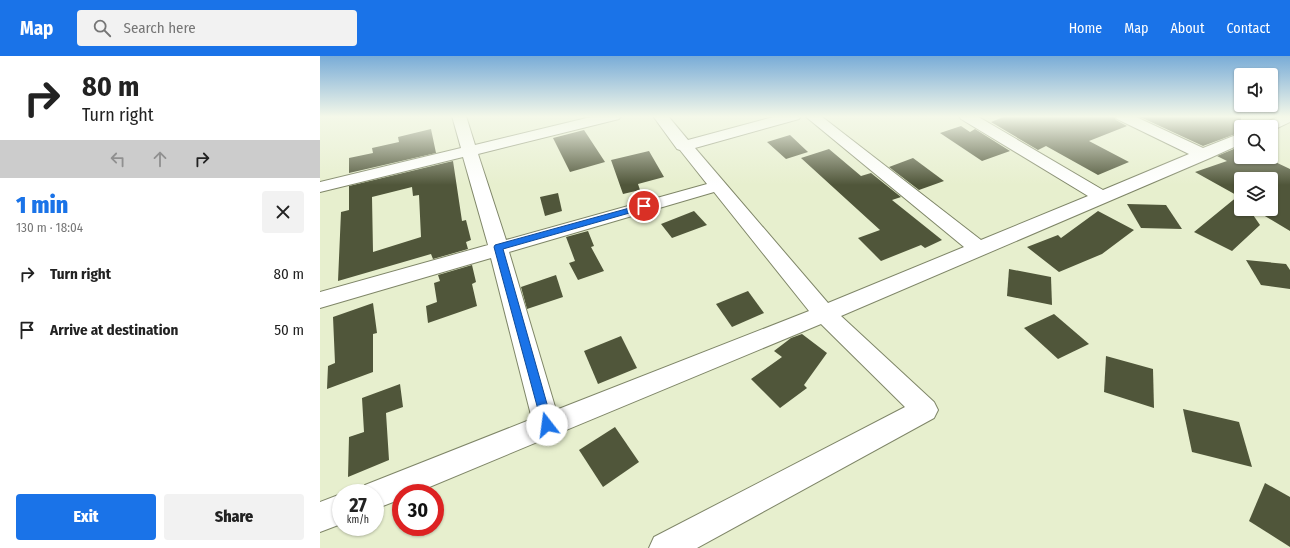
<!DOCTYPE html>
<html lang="en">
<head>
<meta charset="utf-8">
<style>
  body { margin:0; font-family:"Fira Sans Condensed",sans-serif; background:#f2f2f2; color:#222; height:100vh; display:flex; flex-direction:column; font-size:15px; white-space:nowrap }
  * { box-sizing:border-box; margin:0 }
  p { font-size:13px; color:#767676 }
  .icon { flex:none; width:22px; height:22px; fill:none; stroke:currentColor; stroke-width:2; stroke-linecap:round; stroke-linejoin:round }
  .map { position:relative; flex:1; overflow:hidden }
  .details { display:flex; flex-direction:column; background:#fff; width:320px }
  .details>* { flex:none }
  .top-card { background:#fff; color:#222; overflow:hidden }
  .fabs { position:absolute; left:914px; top:12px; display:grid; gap:8px }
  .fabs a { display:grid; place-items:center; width:44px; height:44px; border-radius:4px; background:#fff; box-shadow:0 1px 3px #0004; font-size:20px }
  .speed { position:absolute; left:12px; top:428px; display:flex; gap:8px; font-size:20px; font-weight:700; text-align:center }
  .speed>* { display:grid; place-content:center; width:52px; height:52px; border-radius:50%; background:#fff; box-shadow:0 1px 3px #0004; line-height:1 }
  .speed small { font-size:10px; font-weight:400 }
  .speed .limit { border:6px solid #d22; background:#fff; color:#111 }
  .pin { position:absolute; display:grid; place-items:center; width:34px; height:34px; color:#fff; margin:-17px; border:2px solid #fff; border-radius:50%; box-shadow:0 1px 4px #0007 }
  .me { position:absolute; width:44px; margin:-22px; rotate:345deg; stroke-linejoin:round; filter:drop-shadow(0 0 3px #0008) }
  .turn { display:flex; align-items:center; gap:14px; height:84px; padding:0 16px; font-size:18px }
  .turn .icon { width:52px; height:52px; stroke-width:2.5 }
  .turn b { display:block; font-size:28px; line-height:34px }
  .lanes { display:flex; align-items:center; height:38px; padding:0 16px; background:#0003; justify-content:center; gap:20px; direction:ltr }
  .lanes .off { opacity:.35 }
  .round { display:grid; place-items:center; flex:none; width:42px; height:42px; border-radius:4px; background:#f2f2f2 }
  .headline { display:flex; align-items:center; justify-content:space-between; height:68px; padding:0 16px }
  h1 { font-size:24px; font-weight:800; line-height:30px; color:#1a73e8 }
  .primary-button { display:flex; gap:8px; margin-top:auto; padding:8px 16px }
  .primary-button a { flex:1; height:46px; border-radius:4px; background:#1a73e8; color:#fff; font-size:16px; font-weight:800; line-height:46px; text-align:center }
  .primary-button a+a { background:#f2f2f2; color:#222 }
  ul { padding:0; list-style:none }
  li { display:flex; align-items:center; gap:12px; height:56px; padding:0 16px }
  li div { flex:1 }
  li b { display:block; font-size:15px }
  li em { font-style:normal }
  header { display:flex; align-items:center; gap:24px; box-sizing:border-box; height:56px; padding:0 20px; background:#1a73e8; color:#fff }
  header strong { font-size:19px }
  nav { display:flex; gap:22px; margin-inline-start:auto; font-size:14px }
  .search { width:280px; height:36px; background:#f2f2f2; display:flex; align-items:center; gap:10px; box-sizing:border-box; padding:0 14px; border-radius:4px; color:#767676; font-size:15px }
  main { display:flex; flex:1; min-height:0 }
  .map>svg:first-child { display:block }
  .building { fill:#50563a; fill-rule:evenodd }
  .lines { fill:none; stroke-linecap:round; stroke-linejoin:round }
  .minor-casing { stroke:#7f8668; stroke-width:2 }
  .minor { fill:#fff; fill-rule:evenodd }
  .route { fill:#1a73e8; stroke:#114b97 }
</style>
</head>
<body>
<header>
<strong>Map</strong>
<div class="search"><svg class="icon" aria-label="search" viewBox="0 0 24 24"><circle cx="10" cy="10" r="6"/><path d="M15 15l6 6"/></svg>Search here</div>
<nav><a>Home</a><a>Map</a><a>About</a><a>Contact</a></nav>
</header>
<main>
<section class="details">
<div class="top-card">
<div class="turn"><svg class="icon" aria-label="right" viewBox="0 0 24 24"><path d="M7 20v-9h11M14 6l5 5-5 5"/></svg><div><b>80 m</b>Turn right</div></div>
<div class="lanes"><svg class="icon off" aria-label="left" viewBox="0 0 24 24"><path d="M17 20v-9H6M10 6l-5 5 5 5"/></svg><svg class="icon off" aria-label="ahead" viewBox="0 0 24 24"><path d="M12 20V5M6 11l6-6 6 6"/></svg><svg class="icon" aria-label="right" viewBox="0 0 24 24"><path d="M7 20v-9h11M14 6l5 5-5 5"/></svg></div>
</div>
<div class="headline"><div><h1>1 min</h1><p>130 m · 18:04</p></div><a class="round"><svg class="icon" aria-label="close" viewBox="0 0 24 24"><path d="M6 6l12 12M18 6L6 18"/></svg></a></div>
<ul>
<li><svg class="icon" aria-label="right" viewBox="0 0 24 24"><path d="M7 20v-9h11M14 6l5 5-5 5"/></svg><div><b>Turn right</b></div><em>80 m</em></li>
<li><svg class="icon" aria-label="arrive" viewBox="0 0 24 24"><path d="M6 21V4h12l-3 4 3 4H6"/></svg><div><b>Arrive at destination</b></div><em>50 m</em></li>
</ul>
<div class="primary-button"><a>Exit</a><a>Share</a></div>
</section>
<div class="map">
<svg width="970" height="492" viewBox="0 0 970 492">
  <rect width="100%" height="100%" fill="#e7efce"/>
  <g class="building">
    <path d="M686 60H794L796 64 807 70 769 85 809 106 778 119 726 90 718 94 671 66Z"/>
    <path d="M818 60H921V76L883 90Z"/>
    <path d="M641 70 650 76 655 73 690 95 662 105 620 77Z"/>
    <path d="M111 73 116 97 29 117V102L53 97 52 92 79 86 78 81Z"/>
    <path d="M264 74 285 106 250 116 233 82Z"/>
    <path d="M470 79 488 96 466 103 447 86Z"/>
    <path d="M921 90V101H945L970 113V175L933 153H951V123H921V153H929L940 169 912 195 874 176 918 140 875 116 907 105 897 100Z"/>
    <path d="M509 93 541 120 551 117 581 141 572 144 622 184 605 192 601 189 561 205 538 182 560 174 481 102Z"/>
    <path d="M329 95 344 121 318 128 320 134 303 138 291 104Z"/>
    <path d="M593 102 624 125 599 134 569 111Z"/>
    <path d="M133 105 142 165 146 164 151 184 146 186 148 193 113 203 111 198 18 225 21 156 29 154V130ZM92 131 93 140 99 139 101 181 53 196 52 141Z"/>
    <path d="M238 137 242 155 225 160 220 141Z"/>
    <path d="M807 148 846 149 862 173 821 172Z"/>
    <path d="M374 155 387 169 352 182 341 168Z"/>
    <path d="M778 155 814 174 782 198 739 216 707 191 738 179 741 182Z"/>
    <path d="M268 175 274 190 271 191 284 215 258 224 249 207 255 205 246 181Z"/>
    <path d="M926 204 966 208 970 214V233L941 229Z"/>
    <path d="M152 209 156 226 152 228 157 250 108 267 106 250 117 246 114 227 120 225 118 219Z"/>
    <path d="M689 213 731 221 732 249 687 240Z"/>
    <path d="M236 219 243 241 207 253 201 231Z"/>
    <path d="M428 235 444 257 412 271 396 248Z"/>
    <path d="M53 247 57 277 53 278V316L7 333 8 310 15 307 13 261Z"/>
    <path d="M734 258 769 288 738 303 704 272Z"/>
    <path d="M482 278 507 297 484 329 487 332 460 352 431 323 462 301 454 295 471 282Z"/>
    <path d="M301 280 317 312 278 328 264 295Z"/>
    <path d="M786 300 833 313 834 352 784 336Z"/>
    <path d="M80 328 83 351 66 357 69 404 28 421 29 381 44 376 42 342Z"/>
    <path d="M863 353 919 366 932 411 872 396Z"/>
    <path d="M295 371 319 406 283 431 259 394Z"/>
    <path d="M945 427 970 441V491L929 465Z"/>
  </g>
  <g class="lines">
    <g class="minor-casing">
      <g id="minor">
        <path d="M132 60H146L155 89 275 60H301L299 63 158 98 186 184 387 128 360 94 357 93 333 60H348L368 84 457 60H481L479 63 375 92 508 247 644 191 485 60H501L661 184 768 140 641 63 639 60H657L783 134 869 98 797 63 795 60H814L883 92 921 77V88L890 102 521 260 614 346 618 354 614 362 377 492H329L334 481 585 351 501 268 95 437H81V443L55 453V437H41L45 429 212 363 171 202 0 252V236L168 189 143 101 0 136V126L141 92ZM394 136 489 255 236 354 189 196Z"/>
        <path d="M960 60H970V66L951 75V71H939L942 68Z"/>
        <path d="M21 438V468L0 476V446Z"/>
      </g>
    </g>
    <use href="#minor" class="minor"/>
  </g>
  <linearGradient id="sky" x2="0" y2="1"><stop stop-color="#79acd7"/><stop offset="0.47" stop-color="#f4f8e9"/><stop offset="1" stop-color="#f4f8e9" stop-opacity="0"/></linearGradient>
  <rect width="970" height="129" fill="url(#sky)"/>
  <path class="route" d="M324 148 328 150 327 152 183 193 233 369 231 372 227 373 223 372 174 191 175 189Z"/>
</svg>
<div class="fabs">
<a><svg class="icon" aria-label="sound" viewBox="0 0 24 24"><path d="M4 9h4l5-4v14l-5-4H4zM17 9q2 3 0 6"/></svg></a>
<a><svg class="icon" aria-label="search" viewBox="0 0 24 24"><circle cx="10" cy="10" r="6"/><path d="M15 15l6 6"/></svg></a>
<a><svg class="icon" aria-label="layers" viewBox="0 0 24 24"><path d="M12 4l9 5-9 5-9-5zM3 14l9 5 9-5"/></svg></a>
</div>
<div class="speed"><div>27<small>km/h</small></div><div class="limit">30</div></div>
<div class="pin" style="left:324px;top:150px;background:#d93025"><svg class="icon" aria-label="arrive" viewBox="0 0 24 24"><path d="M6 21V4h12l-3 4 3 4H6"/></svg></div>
<svg class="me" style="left:227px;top:369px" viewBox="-20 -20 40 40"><circle r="19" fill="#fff"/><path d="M0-13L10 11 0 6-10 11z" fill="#1a73e8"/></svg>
</div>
</main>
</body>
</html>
